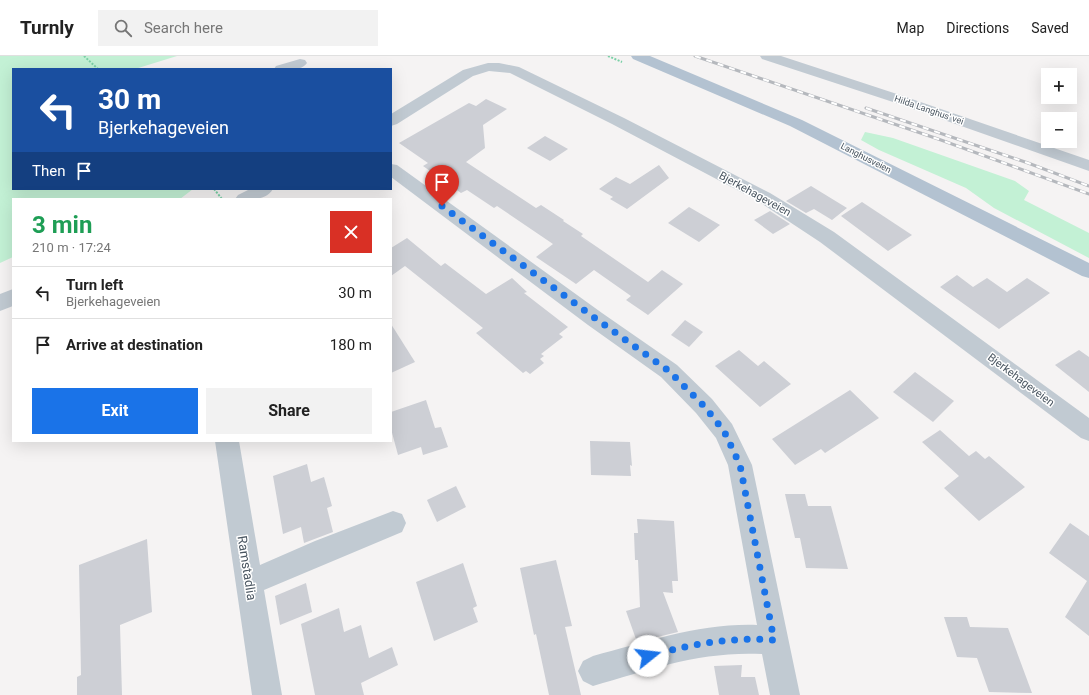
<!DOCTYPE html>
<html lang="en">
<head>
<meta charset="utf-8">
<style>
  body { margin:0; font-family:Roboto,sans-serif; background:#f2f2f2; color:#222; height:100vh; display:flex; flex-direction:column; font-size:15px; white-space:nowrap }
  * { box-sizing:border-box; margin:0 }
  p { font-size:13px; color:#767676 }
  .icon { flex:none; width:22px; height:22px; fill:none; stroke:currentColor; stroke-width:2; stroke-linecap:round; stroke-linejoin:round }
  .map { position:relative; flex:1; overflow:hidden }
  .drawer { position:absolute; left:12px; top:142px; width:380px; height:244px; display:flex; flex-direction:column; background:#fff; border-radius:0px; box-shadow:0 4px 16px #0002 }
  .drawer>* { flex:none }
  .banner { position:absolute; left:12px; top:12px; width:380px; height:122px; border-radius:0px; box-shadow:0 4px 16px #0002; background:#1a4fa0; color:#fff; overflow:hidden }
  .fabs { position:absolute; left:1041px; top:12px; display:grid; gap:8px }
  .fabs a { display:grid; place-items:center; width:36px; height:36px; border-radius:0px; background:#fff; box-shadow:0 4px 16px #0002; font-size:20px }
  .pin { position:absolute; display:grid; place-items:center; width:34px; height:34px; color:#fff; margin:-41px -17px; border-radius:50% 50% 50% 0; rotate:-45deg; box-shadow:0 0 4px #0007 }
  .pin .icon { rotate:45deg }
  .me { position:absolute; width:44px; margin:-22px; rotate:74deg; stroke-linejoin:round; filter:drop-shadow(0 0 3px #0008) }
  .turn { display:flex; align-items:center; gap:14px; height:84px; padding:0 20px; font-size:18px }
  .turn .icon { width:52px; height:52px; stroke-width:2.5 }
  .turn b { display:block; font-size:28px; line-height:34px }
  .then { display:flex; align-items:center; height:38px; padding:0 20px; background:#0003; gap:8px; font-size:15px }
  .round { display:grid; place-items:center; flex:none; width:42px; height:42px; border-radius:0px; background:#f2f2f2 }
  .summary { display:flex; align-items:center; justify-content:space-between; height:68px; padding:0 20px }
  h1 { font-size:24px; font-weight:700; line-height:30px; color:#1e9e55 }
  .cta { display:flex; gap:8px; margin-top:auto; padding:8px 20px }
  .cta a { flex:1; height:46px; border-radius:0px; background:#1a73e8; color:#fff; font-size:16px; font-weight:700; line-height:46px; text-align:center }
  .cta a+a { background:#f2f2f2; color:#222 }
  ul { padding:0; list-style:none }
  li { display:flex; align-items:center; gap:12px; height:52px; padding:0 20px; border-top:1px solid #e0e0e0 }
  li div { flex:1 }
  li b { display:block; font-size:15px }
  li em { font-style:normal }
  header { display:flex; align-items:center; gap:24px; box-sizing:border-box; height:56px; padding:0 20px; background:#fff; border-bottom:1px solid #e0e0e0 }
  header strong { font-size:19px }
  nav { display:flex; gap:22px; margin-inline-start:auto; font-size:14px }
  .search { width:280px; height:36px; background:#f2f2f2; display:flex; align-items:center; gap:10px; box-sizing:border-box; padding:0 14px; border-radius:0px; color:#767676; font-size:15px }
  .map>svg:first-child { display:block }
  .green { fill:#c3f1d5 }
  .building { fill:#cdcfd5 }
  .lines { fill:none; stroke-linecap:round; stroke-linejoin:round }
  .path { stroke:#7ad0a6; stroke-width:2; stroke-dasharray:2 1.5; stroke-linecap:butt }
  .minor { fill:#c1cad2; fill-rule:evenodd }
  .major { fill:#b3c2d1; fill-rule:evenodd }
  .rail-casing { stroke:#b5b8bd; stroke-width:3 }
  .rail { stroke:#fff; stroke-width:2; stroke-dasharray:6; stroke-linecap:butt }
  .route { stroke:#1a73e8; stroke-width:7; stroke-dasharray:0 12.6 }
  .labels { text-anchor:middle; dominant-baseline:central; stroke-width:3; stroke-linejoin:round; paint-order:stroke }
  .far-street-label { font-size:9px; fill:#4a5661; stroke:#fff }
  .street-label { font-size:11px; fill:#4a5661; stroke:#fff }
  .near-street-label { font-size:13px; fill:#4a5661; stroke:#fff }
</style>
</head>
<body>
<header>
<strong>Turnly</strong>
<div class="search"><svg class="icon" aria-label="search" viewBox="0 0 24 24"><circle cx="10" cy="10" r="6"/><path d="M15 15l6 6"/></svg>Search here</div>
<nav><a>Map</a><a>Directions</a><a>Saved</a></nav>
</header>
<div class="map">
<svg width="1089" height="639" viewBox="0 0 1089 639">
  <rect width="100%" height="100%" fill="#f5f3f3"/>
  <g class="green">
    <path d="M0 0H177L135 13H13V133H193L180 143H13V201L0 207Z"/>
    <path d="M865 76 893 82 1015 125 1029 135 1024 144 1089 177V202L994 152 966 132 879 94 861 84Z"/>
  </g>
  <g class="building">
    <path d="M486 43 507 53 483 69 485 92 466 106 536 152 541 149 564 164 563 165 583 178 581 180 648 226 662 214 683 228 648 259 626 244 631 240 594 214 576 228 536 201 553 188 497 150 494 152 467 134 461 137 423 110 428 107 399 87 469 47 476 50Z"/>
    <path d="M545 80 568 93 550 105 527 92Z"/>
    <path d="M659 109 669 122 627 153 610 143 613 141 599 133 616 121 630 128Z"/>
    <path d="M811 130 847 152 832 164 814 153 806 157 786 145Z"/>
    <path d="M862 146 912 179 888 195 841 160Z"/>
    <path d="M689 151 720 169 699 186 668 167Z"/>
    <path d="M770 155 790 168 773 178 754 164Z"/>
    <path d="M407 182 441 210 445 207 486 238 512 222 527 236 524 237 568 271 559 278 563 281 541 298 544 300 540 303 544 307 530 318 526 315 523 317 476 277 483 272 405 210 391 220V192Z"/>
    <path d="M957 219 973 231 987 222 1007 236 1027 222 1050 237 999 273 940 231Z"/>
    <path d="M685 264 703 276 689 291 671 279Z"/>
    <path d="M391 268 415 306 391 317Z"/>
    <path d="M739 294 758 310 764 305 791 328 760 351 715 310Z"/>
    <path d="M1079 294 1089 301V336L1055 309Z"/>
    <path d="M915 316 954 345 933 366 893 336Z"/>
    <path d="M850 334 879 362 825 397 821 393 795 409 772 383Z"/>
    <path d="M426 344 435 372 441 371 448 391 423 399 421 391 398 399 391 373V356Z"/>
    <path d="M940 374 969 400 976 395 985 403 989 400 1025 431 979 465 944 432 959 420 922 386Z"/>
    <path d="M590 385 630 386 632 410 630 409 631 420 591 419Z"/>
    <path d="M307 408 311 426 324 421 332 450 327 452 333 476 304 487 301 471 283 478 273 420Z"/>
    <path d="M456 430 466 451 437 466 427 444Z"/>
    <path d="M785 438H805L808 450H831L848 513 806 512 800 482H795Z"/>
    <path d="M637 463 674 465 678 525H672L673 537 663 536 678 576 637 586 626 555 640 551 638 504H635L634 477H638Z"/>
    <path d="M1070 467 1089 480V580L1065 561 1087 525 1049 497Z"/>
    <path d="M147 483 152 556 120 569 122 639H77V621L81 619 79 509Z"/>
    <path d="M556 504 572 570 565 571 581 639H549L536 578 534 579 520 512Z"/>
    <path d="M463 507 477 550 473 552 478 566 434 585 416 526Z"/>
    <path d="M306 527 312 556 280 569 275 540Z"/>
    <path d="M339 552 344 576 361 569 369 602 392 591 398 609 361 627 364 639H315L301 568Z"/>
    <path d="M944 561H967L970 571 1008 572 1032 637 989 636 977 602 957 601Z"/>
    <path d="M742 609 741 621H755L759 639H719L714 610Z"/>
  </g>
  <g class="lines">
    <g class="path">
      <path d="M84 0 98 13"/>
      <path d="M608 0 622 6"/>
      <path d="M214 133 222 143"/>
    </g>
    <g class="minor">
      <path d="M760 0H781L903 40 1089 104V115L893 46 762 3Z"/>
      <path d="M300 3 305 4 307 7C301 16 284 13 274 13L276 10Z"/>
      <path d="M488 7H499L519 11 624 62 770 137 834 176 1089 362V385L1081 382 820 186 758 145 612 68 510 17 489 15 473 20 397 68 391 70V58L463 14Z"/>
      <path d="M391 108 397 109 602 257 677 309 712 343 732 368 752 409 800 639H770L762 598C701 595 651 613 593 630L583 625 578 615 583 605 593 600C647 586 700 567 757 569L728 409 716 382 696 357 661 321 588 269 391 121Z"/>
      <path d="M250 133H273C265 146 248 143 235 143L238 139Z"/>
      <path d="M13 233V250L0 255V238Z"/>
      <path d="M215 385H239L260 509 315 485 393 455 402 458 406 467 402 476 264 534 282 639H252Z"/>
    </g>
    <path class="major" d="M631 0H650L802 64 1089 207V222L1082 220 790 70 633 3Z"/>
    <g class="rail-casing">
      <g id="rail">
        <path d="M695 0 941 84 1089 138"/>
        <path d="M866 52 1028 107 1089 130"/>
      </g>
    </g>
    <use href="#rail" class="rail"/>
  </g>
  <g class="lines">
    <path class="route" d="M442 150 595 262 669 315 704 350 724 375 740 409 774 584C729 581 692 588 648 600"/>
  </g>
  <g class="labels">
    <g class="far-street-label">
      <text transform="translate(929 54) rotate(19)">Hilda Langhus' vei</text>
      <text transform="translate(866 102) rotate(27)">Langhusveien</text>
    </g>
    <g class="street-label">
      <text transform="translate(755 138) rotate(29)">Bjerkehageveien</text>
      <text transform="translate(1021 324) rotate(37)">Bjerkehageveien</text>
    </g>
    <g class="near-street-label">
      <text transform="translate(247 512) rotate(81)">Ramstadlia</text>
    </g>
  </g>
</svg>
<div class="fabs">
<a>+</a>
<a>−</a>
</div>
<div class="pin" style="left:442px;top:150px;background:#d93025"><svg class="icon" aria-label="arrive" viewBox="0 0 24 24"><path d="M6 21V4h12l-3 4 3 4H6"/></svg></div>
<svg class="me" style="left:648px;top:600px" viewBox="-20 -20 40 40"><circle r="19" fill="#fff"/><path d="M0-13L10 11 0 6-10 11z" fill="#1a73e8"/></svg>
<div class="banner">
<div class="turn"><svg class="icon" aria-label="left" viewBox="0 0 24 24"><path d="M17 20v-9H6M10 6l-5 5 5 5"/></svg><div><b>30 m</b>Bjerkehageveien</div></div>
<div class="then">Then<svg class="icon" aria-label="arrive" viewBox="0 0 24 24"><path d="M6 21V4h12l-3 4 3 4H6"/></svg></div>
</div>
<section class="drawer">
<div class="summary"><div><h1>3 min</h1><p>210 m · 17:24</p></div><a class="round" style="background:#d93025;color:#fff"><svg class="icon" aria-label="close" viewBox="0 0 24 24"><path d="M6 6l12 12M18 6L6 18"/></svg></a></div>
<ul>
<li><svg class="icon" aria-label="left" viewBox="0 0 24 24"><path d="M17 20v-9H6M10 6l-5 5 5 5"/></svg><div><b>Turn left</b><p>Bjerkehageveien</p></div><em>30 m</em></li>
<li><svg class="icon" aria-label="arrive" viewBox="0 0 24 24"><path d="M6 21V4h12l-3 4 3 4H6"/></svg><div><b>Arrive at destination</b></div><em>180 m</em></li>
</ul>
<div class="cta"><a>Exit</a><a>Share</a></div>
</section>
</div>
</body>
</html>
